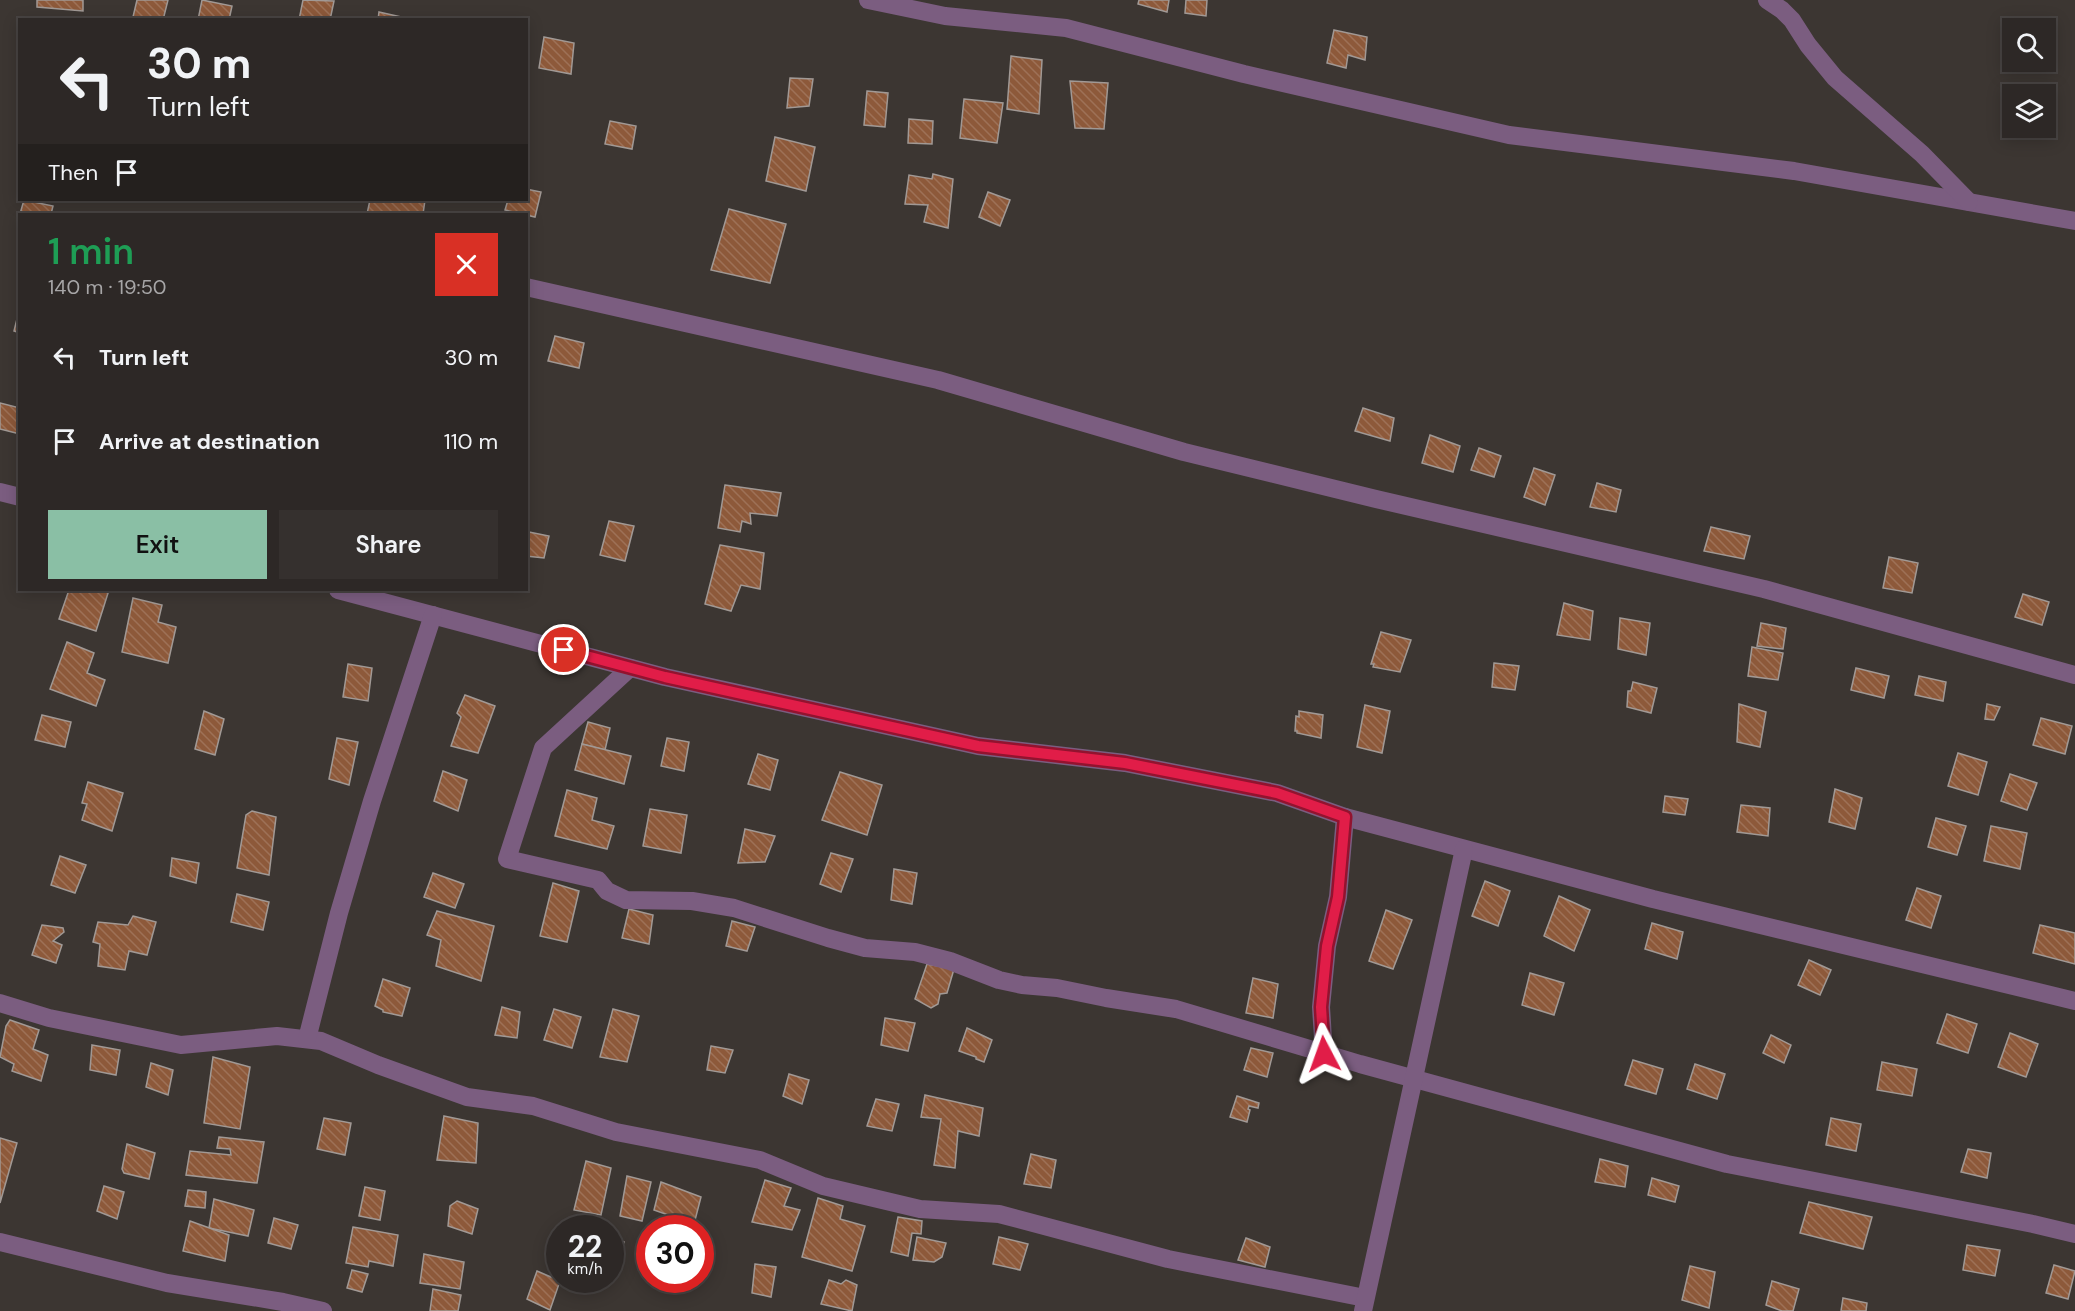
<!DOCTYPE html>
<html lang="en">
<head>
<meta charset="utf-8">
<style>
  body { margin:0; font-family:"DM Sans",sans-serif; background:#35302e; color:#f1f3f6; height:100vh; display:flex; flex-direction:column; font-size:22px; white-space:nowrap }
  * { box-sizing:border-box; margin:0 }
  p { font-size:20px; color:#a7a6a7 }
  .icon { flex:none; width:33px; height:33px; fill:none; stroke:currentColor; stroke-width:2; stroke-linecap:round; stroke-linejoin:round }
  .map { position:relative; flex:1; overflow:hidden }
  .panel { position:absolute; left:18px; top:213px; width:510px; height:378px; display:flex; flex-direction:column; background:#2d2826; border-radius:0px; box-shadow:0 3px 15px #0003,0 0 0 2px #484443 }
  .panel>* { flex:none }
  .hud { position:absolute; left:18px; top:18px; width:510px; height:183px; border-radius:0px; box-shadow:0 3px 15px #0003,0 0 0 2px #484443; background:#2d2826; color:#f1f3f6; overflow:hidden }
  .fabs { position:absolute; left:2002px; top:18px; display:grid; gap:12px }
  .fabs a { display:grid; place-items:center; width:54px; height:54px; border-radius:0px; background:#2d2826; box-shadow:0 3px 15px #0003,0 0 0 2px #484443; font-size:30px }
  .speed { position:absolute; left:546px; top:1215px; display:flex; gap:12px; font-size:30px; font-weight:700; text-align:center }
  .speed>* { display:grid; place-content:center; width:78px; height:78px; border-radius:50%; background:#2d2826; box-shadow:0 3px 15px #0003,0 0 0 2px #484443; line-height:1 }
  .speed small { font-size:15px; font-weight:400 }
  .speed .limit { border:9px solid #d22; background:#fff; color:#111 }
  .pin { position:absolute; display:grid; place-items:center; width:51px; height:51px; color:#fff; margin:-26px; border:3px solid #fff; border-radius:50%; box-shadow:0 2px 6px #0007 }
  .me { position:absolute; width:66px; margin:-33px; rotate:356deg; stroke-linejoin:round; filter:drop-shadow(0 0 4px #0008) }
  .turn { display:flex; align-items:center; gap:21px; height:126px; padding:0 30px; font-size:27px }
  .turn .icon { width:78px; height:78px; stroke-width:2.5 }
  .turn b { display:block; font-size:42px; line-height:51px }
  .then { display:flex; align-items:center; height:57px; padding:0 30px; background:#0003; gap:12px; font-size:22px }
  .round { display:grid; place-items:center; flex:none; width:63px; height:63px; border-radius:0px; background:#35302e }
  .overview { display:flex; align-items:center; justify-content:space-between; height:102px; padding:0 30px }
  h1 { font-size:36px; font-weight:600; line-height:45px; color:#1e9e55 }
  .action { display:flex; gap:12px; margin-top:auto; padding:12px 30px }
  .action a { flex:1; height:69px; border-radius:0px; background:#8abfa5; color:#111; font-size:24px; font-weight:600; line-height:69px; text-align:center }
  .action a+a { background:#35302e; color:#f1f3f6 }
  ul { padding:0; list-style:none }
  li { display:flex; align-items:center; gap:18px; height:84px; padding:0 30px }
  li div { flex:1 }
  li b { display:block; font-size:22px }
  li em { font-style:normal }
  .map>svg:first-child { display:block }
  .building { fill:url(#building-back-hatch); stroke:#a19995; stroke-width:1.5 }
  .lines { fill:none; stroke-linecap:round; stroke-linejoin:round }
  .street { stroke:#7b5d80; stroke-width:18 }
  .route-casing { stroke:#92132f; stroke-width:15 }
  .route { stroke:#e11d48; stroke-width:10 }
</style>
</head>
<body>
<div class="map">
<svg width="2075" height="1311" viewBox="0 0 2075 1311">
  <defs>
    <pattern id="building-back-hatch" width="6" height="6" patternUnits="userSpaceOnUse" patternTransform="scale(1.5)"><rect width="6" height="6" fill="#8d593a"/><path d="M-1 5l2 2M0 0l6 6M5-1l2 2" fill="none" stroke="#9e7157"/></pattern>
  </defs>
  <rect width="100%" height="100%" fill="#3c3632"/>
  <g class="building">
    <path d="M37 0H83V11L37 7Z"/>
    <path d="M137 0H168L163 20H145L133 17Z"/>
    <path d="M202 0 232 6 229 20H198Z"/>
    <path d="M303 0 334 1 330 20H299Z"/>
    <path d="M1139 0H1169L1167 12 1138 4Z"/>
    <path d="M1186 0H1207L1206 16 1185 13Z"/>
    <path d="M379 12 410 19 409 20H378Z"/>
    <path d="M1334 30 1367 37 1365 60 1348 55 1346 68 1327 63Z"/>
    <path d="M544 37 574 43 571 74 539 68Z"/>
    <path d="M1011 56 1042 60 1039 114 1007 109Z"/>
    <path d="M790 78 813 79 809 106 787 108Z"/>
    <path d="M1070 81 1108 83 1104 129 1075 128Z"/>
    <path d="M867 91 888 93 885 127 864 125Z"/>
    <path d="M964 99 1003 103 997 143 960 138Z"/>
    <path d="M909 119 933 121 932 144 908 143Z"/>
    <path d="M610 121 636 126 632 149 605 144Z"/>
    <path d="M775 137 815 147 806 191 766 181Z"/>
    <path d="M933 174 953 179 948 228 924 222 928 205 905 204 909 175 932 179Z"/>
    <path d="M526 189 541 192 535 217 505 210 508 200H526Z"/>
    <path d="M988 192 1010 200 1000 226 979 217Z"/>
    <path d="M24 200 53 206 51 214H20Z"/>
    <path d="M370 200H425L423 214H367Z"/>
    <path d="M729 209 786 224 770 283 711 270Z"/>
    <path d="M20 307V333L14 331Z"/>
    <path d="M555 336 584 343 579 368 548 361Z"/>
    <path d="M0 403 20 408V434L0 429Z"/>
    <path d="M1363 408 1394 418 1390 441 1355 431Z"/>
    <path d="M1430 435 1460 446 1453 472 1422 463Z"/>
    <path d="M1479 448 1501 456 1494 477 1471 470Z"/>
    <path d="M1534 468 1555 475 1545 505 1524 497Z"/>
    <path d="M1597 483 1621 490 1616 512 1590 507Z"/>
    <path d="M725 485 781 493 777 516 750 513 751 524 742 521 740 532 718 528Z"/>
    <path d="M609 521 634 526 625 561 600 555Z"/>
    <path d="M1711 527 1750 536 1744 559 1704 551Z"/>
    <path d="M529 532 549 536 544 558 526 556Z"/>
    <path d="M720 545 764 553 760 589 741 585 731 611 705 604Z"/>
    <path d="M1889 557 1918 563 1912 593 1883 588Z"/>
    <path d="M69 590H109L96 631 59 619Z"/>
    <path d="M2023 594 2049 602 2042 625 2015 617Z"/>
    <path d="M133 598 162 605 158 622 176 627 168 663 122 652Z"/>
    <path d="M1564 603 1593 611 1590 640 1557 635Z"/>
    <path d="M1620 618 1650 623 1646 655 1618 649Z"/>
    <path d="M1761 623 1786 628 1783 649 1757 646Z"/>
    <path d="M1381 632 1411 640 1400 672 1373 667 1374 664H1371Z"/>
    <path d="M67 642 94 653 87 673 105 680 96 706 50 689Z"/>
    <path d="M1752 647 1783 653 1778 680 1748 676Z"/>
    <path d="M1494 663 1519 666 1515 690 1492 687Z"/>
    <path d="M348 664 372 668 368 701 343 697Z"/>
    <path d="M1856 668 1889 676 1884 698 1851 690Z"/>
    <path d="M1919 676 1946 682 1943 701 1915 695Z"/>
    <path d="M1633 682 1657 688 1651 713 1627 707 1628 691H1631Z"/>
    <path d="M465 695 495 706 478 753 451 746 461 717 457 713Z"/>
    <path d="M1739 704 1766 712 1760 747 1737 742Z"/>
    <path d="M1987 704 2000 707 1994 720 1985 719Z"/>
    <path d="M1365 705 1390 711 1382 753 1357 747Z"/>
    <path d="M204 711 224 719 215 755 195 749Z"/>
    <path d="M1299 711 1323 715 1321 738 1297 733V731H1295L1296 716 1299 717Z"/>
    <path d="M42 715 71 722 65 747 35 740Z"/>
    <path d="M2041 718 2072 726 2065 754 2033 745Z"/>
    <path d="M588 722 610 728 605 750 582 744Z"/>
    <path d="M337 738 358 742 349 785 329 779Z"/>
    <path d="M667 738 689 742 684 771 661 766Z"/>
    <path d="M582 744 631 756 624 784 575 770Z"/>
    <path d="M1958 753 1987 762 1978 795 1948 786Z"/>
    <path d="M758 754 778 760 770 790 748 784Z"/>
    <path d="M443 771 467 780 458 811 434 801Z"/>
    <path d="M840 772 882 785 867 835 822 820Z"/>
    <path d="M2010 774 2037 783 2027 810 2001 801Z"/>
    <path d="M88 782 123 793 112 831 82 820 87 804 82 803Z"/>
    <path d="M1835 789 1862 798 1855 829 1829 822Z"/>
    <path d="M567 790 597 798 592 820 614 826 607 849 555 836Z"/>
    <path d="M1665 796 1688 799 1685 815 1663 812Z"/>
    <path d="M1741 805 1770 808 1768 836 1737 832Z"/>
    <path d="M650 809 687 815 681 853 643 846Z"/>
    <path d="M252 811 276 817 269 875 237 868 246 815Z"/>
    <path d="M1936 818 1966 826 1957 855 1928 847Z"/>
    <path d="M1991 826 2027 833 2020 869 1984 861Z"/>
    <path d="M745 829 775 836 765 862 738 863Z"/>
    <path d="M831 853 853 859 841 892 820 884Z"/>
    <path d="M60 856 86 865 75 893 51 885Z"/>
    <path d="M172 858 199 863 196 883 170 876Z"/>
    <path d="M894 869 917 873 912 904 891 900Z"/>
    <path d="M433 873 464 884 455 908 424 897Z"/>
    <path d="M1485 881 1510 891 1498 926 1472 916Z"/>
    <path d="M553 883 579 891 567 942 540 936Z"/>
    <path d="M1917 888 1941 896 1931 928 1906 920Z"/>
    <path d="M237 894 269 902 263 930 231 922Z"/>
    <path d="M1559 896 1590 910 1574 951 1544 936Z"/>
    <path d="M629 909 653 915 649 944 622 938Z"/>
    <path d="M1386 910 1412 920 1393 969 1369 961Z"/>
    <path d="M437 911 494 926 481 981 436 966 441 940 427 935Z"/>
    <path d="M133 916 156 922 147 955 129 951 125 970 98 966 100 944 93 942 98 922 128 925Z"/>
    <path d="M732 921 755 927 747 951 726 946Z"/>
    <path d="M1652 923 1683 932 1677 959 1645 949Z"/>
    <path d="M42 925 63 928 64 932 53 941 62 945 56 963 32 955Z"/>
    <path d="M2040 925 2075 933V964L2033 953Z"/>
    <path d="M1809 960 1831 970 1820 995 1798 985Z"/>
    <path d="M927 964 954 969 947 993 940 994 938 1004 931 1008 915 999Z"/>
    <path d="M1530 973 1564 983 1554 1015 1522 1005Z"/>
    <path d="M1253 978 1278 984 1273 1018 1246 1013Z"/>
    <path d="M383 979 410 988 402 1016 383 1012V1010L375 1006Z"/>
    <path d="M502 1007 520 1012 517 1038 495 1035Z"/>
    <path d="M554 1009 581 1017 572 1048 544 1040Z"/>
    <path d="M613 1009 639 1016 627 1062 600 1057Z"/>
    <path d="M1947 1014 1977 1024 1968 1053 1937 1043Z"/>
    <path d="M885 1018 915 1023 908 1051 881 1045Z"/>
    <path d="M10 1020 39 1030 33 1049 48 1055 41 1081 12 1071 14 1064 0 1057 6 1026Z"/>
    <path d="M967 1028 992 1040 984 1062 976 1059V1057L959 1051Z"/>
    <path d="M2010 1033 2038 1044 2026 1077 1998 1067Z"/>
    <path d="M1771 1035 1791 1045 1784 1063 1763 1053Z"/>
    <path d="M92 1045 120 1050 116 1075 90 1070Z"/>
    <path d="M711 1046 733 1050 725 1073 707 1070Z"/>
    <path d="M1251 1048 1273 1053 1267 1077 1244 1070Z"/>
    <path d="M213 1057 250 1067 240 1129 204 1123Z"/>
    <path d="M1633 1060 1663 1069 1656 1094 1625 1085Z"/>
    <path d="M1882 1062 1917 1069 1912 1096 1877 1090Z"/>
    <path d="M151 1063 173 1070 168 1095 146 1087Z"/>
    <path d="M1695 1064 1725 1074 1717 1099 1687 1089Z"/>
    <path d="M789 1074 809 1080 802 1104 783 1096Z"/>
    <path d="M925 1095 983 1108 979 1136 958 1131 955 1168 934 1165 941 1119 921 1117Z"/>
    <path d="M1237 1096 1259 1103 1258 1108 1249 1106 1248 1109 1250 1110 1247 1122 1230 1117Z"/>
    <path d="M876 1099 899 1104 892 1131 867 1126Z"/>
    <path d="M444 1116 478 1123 476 1163 437 1160Z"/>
    <path d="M324 1118 351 1123 345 1155 317 1149Z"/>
    <path d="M1831 1118 1861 1124 1856 1151 1826 1145Z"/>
    <path d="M219 1137 264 1142 257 1183 186 1175 190 1151 231 1155 230 1149 217 1148Z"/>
    <path d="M0 1138 17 1143 0 1203Z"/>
    <path d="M127 1144 155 1153 149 1179 124 1173 122 1169Z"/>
    <path d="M1968 1149 1991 1153 1987 1178 1961 1172Z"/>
    <path d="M1031 1154 1056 1160 1051 1188 1024 1184Z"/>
    <path d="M1600 1159 1628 1166 1625 1187 1595 1182Z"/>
    <path d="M586 1161 611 1168 601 1215 574 1210Z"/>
    <path d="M627 1176 651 1182 642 1221 620 1216Z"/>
    <path d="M1652 1178 1679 1186 1675 1202 1648 1195Z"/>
    <path d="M765 1180 791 1188 784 1206 800 1210 792 1230 752 1222Z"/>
    <path d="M661 1182 701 1197 694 1224 654 1210Z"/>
    <path d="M104 1186 124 1192 117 1219 97 1211Z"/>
    <path d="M365 1187 385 1191 380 1220 359 1216Z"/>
    <path d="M188 1190 206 1192 205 1208 185 1206Z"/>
    <path d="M818 1198 843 1206 840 1219 865 1226 852 1271 802 1257Z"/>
    <path d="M214 1199 254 1210 248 1236 209 1228Z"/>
    <path d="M457 1201 478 1209 472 1234 448 1226 450 1206Z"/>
    <path d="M1809 1202 1872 1217 1863 1249 1800 1233Z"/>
    <path d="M898 1217 922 1221 921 1234 912 1233 908 1256 891 1252Z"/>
    <path d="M274 1218 298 1225 291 1249 268 1243Z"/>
    <path d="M190 1221 229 1235 225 1261 183 1251Z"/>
    <path d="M353 1227 398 1235 393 1266 369 1261 368 1267 346 1263Z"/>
    <path d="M613 1237 624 1242 616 1267 610 1265V1245Z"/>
    <path d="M917 1237 946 1243 942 1257 934 1262 913 1260Z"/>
    <path d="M999 1237 1028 1244 1020 1270 993 1264Z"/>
    <path d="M1246 1238 1270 1247 1265 1267 1238 1260Z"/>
    <path d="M1967 1245 2000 1250 1995 1276 1963 1270Z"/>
    <path d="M424 1254 464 1262 460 1289 420 1283Z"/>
    <path d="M755 1264 776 1267 771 1297 752 1293Z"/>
    <path d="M2054 1265 2075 1271 2068 1299 2046 1293Z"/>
    <path d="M1690 1266 1715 1272 1709 1308 1682 1300Z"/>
    <path d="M352 1270 368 1274 362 1292 347 1288Z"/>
    <path d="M537 1271 560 1281 550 1310 527 1299Z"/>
    <path d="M829 1280 841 1284 846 1280 857 1285 852 1311 821 1304Z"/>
    <path d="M1772 1281 1799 1289 1793 1311H1782L1766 1305Z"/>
    <path d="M433 1289 461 1295 458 1311H430Z"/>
    <path d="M1843 1298 1867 1303 1866 1311H1841Z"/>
  </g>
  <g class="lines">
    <g class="street">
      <path d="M868 0 945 16 1066 28 1244 74 1509 135 1794 171 2075 221"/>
      <path d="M1767 0 1782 10 1792 20 1808 45 1835 78 1922 154 1969 202"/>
      <path d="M526 287 938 380 1184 452 1376 499 1764 589 2075 675"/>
      <path d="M0 492 20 497"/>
      <path d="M338 590 665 677 978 746 1125 763 1277 793 1345 817 1653 899 2075 1001"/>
      <path d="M630 668 543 748 507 859 598 880 607 891 626 900 692 901 734 908 828 938 865 948 915 952 950 961 999 980 1022 985 1057 988 1106 998 1176 1009 1360 1064 1727 1164 2033 1224 2075 1234"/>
      <path d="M0 1003 49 1018 181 1045 277 1036 321 1041 378 1065 467 1097 533 1106 616 1132 760 1160 823 1186 920 1209 999 1214 1168 1259 1365 1298"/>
      <path d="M307 1039 339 913 372 801 433 615"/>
      <path d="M1324 1054 1321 1007 1327 946 1338 897 1345 817"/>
      <path d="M0 1242 167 1283 283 1302 323 1311"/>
      <path d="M1363 1311 1464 849"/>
    </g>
  </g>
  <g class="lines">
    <g class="route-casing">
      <path id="route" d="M564 650 665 677 978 746 1125 763 1277 793 1345 817 1338 897 1327 946 1321 1007 1324 1054"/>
    </g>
    <use href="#route" class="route"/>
  </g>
</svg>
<div class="fabs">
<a><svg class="icon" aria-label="search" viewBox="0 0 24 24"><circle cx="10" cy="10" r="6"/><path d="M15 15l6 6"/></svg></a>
<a><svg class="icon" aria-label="layers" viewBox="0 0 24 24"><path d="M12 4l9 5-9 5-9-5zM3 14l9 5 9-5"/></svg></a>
</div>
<div class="speed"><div>22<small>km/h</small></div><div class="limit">30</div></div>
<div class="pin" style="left:564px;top:650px;background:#d93025"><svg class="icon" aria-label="arrive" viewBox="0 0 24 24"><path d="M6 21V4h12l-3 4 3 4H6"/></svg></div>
<svg class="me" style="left:1324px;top:1054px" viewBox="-20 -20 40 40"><path d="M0-17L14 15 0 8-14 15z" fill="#e11d48" stroke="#fff" stroke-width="4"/></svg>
<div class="hud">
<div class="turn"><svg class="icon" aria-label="left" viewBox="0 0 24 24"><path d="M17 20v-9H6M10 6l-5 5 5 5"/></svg><div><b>30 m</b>Turn left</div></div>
<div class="then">Then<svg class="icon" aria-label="arrive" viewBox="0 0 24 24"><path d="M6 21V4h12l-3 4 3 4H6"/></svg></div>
</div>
<section class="panel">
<div class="overview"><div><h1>1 min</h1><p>140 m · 19:50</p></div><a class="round" style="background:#d93025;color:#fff"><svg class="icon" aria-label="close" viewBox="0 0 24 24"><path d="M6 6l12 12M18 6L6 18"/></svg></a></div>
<ul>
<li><svg class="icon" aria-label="left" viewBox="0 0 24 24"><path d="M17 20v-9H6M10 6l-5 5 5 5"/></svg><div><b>Turn left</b></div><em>30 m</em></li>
<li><svg class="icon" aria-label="arrive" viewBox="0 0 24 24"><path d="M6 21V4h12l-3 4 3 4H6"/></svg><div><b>Arrive at destination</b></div><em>110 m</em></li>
</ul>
<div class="action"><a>Exit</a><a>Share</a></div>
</section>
</div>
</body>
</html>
